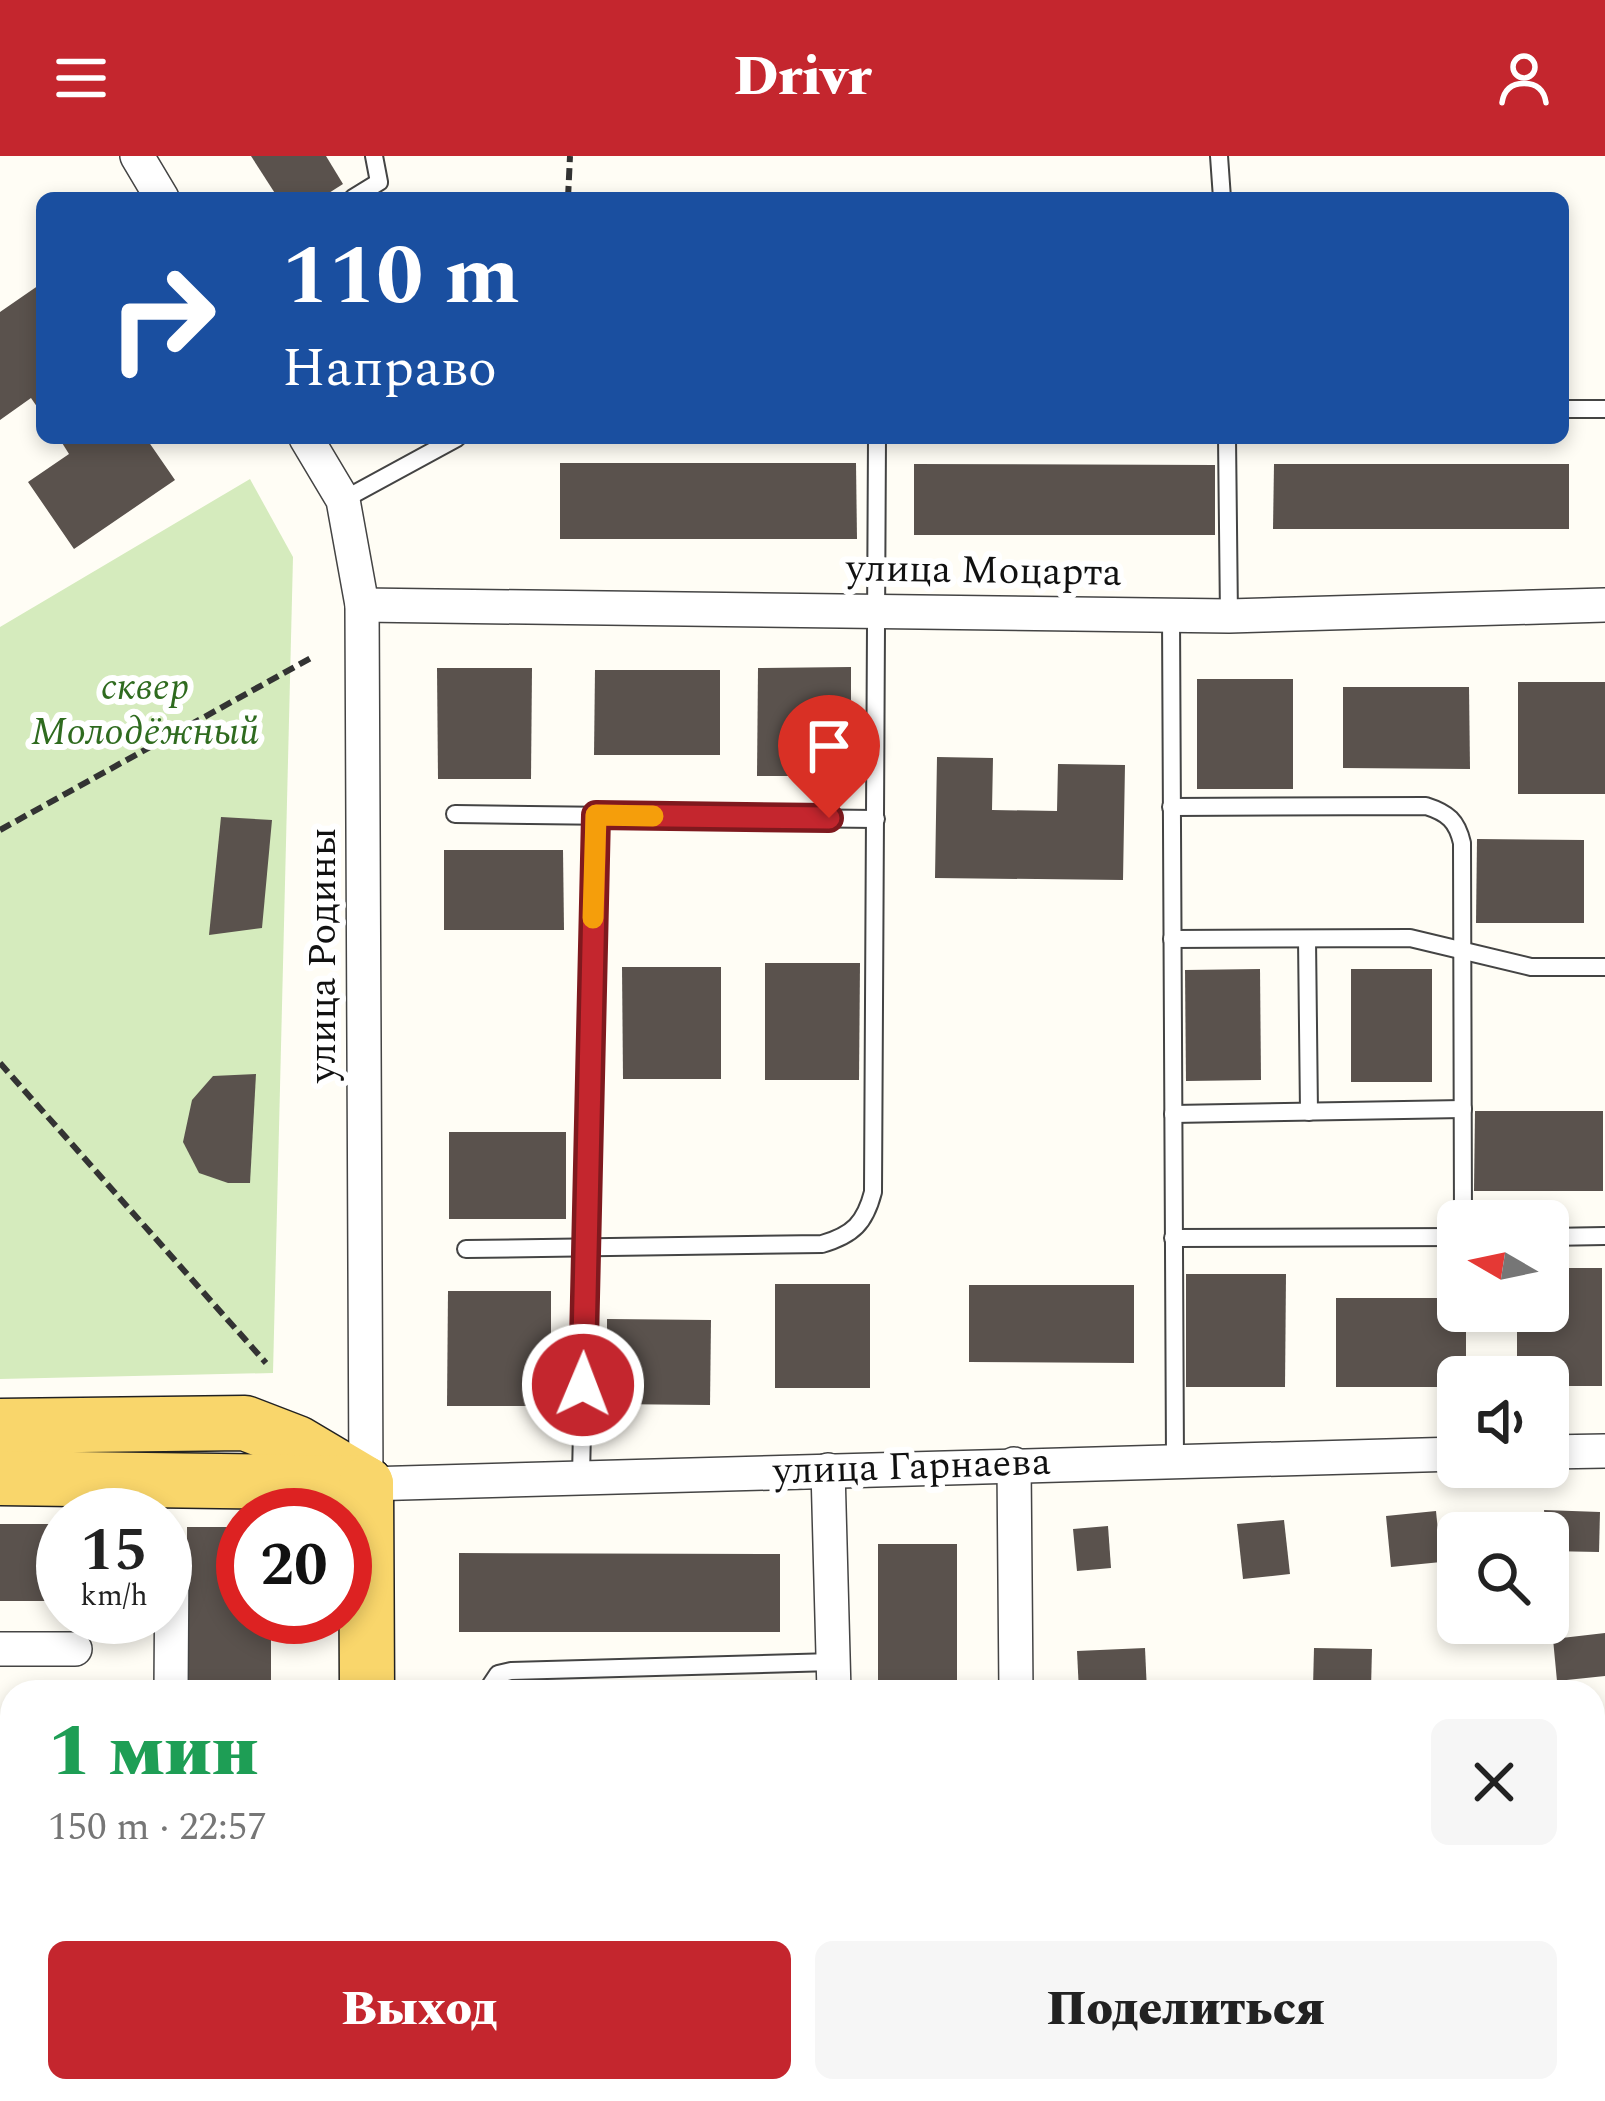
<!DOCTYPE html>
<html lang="ru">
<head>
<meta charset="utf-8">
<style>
  body { margin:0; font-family:Spectral,serif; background:#f6f6f6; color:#222; height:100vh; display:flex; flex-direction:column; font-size:45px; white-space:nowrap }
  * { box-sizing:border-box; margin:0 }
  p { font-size:39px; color:#767676 }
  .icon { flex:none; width:66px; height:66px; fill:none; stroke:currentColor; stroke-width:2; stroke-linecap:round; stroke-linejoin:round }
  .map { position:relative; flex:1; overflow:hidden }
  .panel { position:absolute; left:0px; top:1524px; width:1605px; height:423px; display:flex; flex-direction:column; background:#fff; border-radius:36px 36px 0 0; box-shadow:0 6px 18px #0003 }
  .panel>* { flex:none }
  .top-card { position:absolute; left:36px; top:36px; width:1533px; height:252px; border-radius:18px; box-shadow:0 6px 18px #0003; background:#1a4fa0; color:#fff; overflow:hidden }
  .needle { width:78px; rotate:279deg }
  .fabs { position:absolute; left:1437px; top:1044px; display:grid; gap:24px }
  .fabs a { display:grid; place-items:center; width:132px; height:132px; border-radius:18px; background:#fff; box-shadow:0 6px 18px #0003; font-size:60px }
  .speed { position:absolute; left:36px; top:1332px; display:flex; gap:24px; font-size:60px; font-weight:700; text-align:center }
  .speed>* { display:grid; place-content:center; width:156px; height:156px; border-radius:50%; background:#fff; box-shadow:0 6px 18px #0003; line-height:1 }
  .speed small { font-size:30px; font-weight:400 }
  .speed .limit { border:18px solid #d22; background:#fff; color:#111 }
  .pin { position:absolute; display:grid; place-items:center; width:102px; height:102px; color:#fff; margin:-123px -51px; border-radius:50% 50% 50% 0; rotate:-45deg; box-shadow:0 0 12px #0007 }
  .pin .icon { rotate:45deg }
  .me { position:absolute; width:132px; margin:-66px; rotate:1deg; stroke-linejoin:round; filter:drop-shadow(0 0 9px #0008) }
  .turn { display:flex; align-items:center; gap:42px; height:252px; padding:0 48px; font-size:54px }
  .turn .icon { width:156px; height:156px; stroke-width:2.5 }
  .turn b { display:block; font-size:84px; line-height:102px }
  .round { display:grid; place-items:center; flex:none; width:126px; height:126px; border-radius:18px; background:#f6f6f6 }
  .summary { display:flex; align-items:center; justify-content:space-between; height:204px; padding:0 48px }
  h1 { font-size:72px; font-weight:800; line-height:90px; color:#1e9e55 }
  .cta { display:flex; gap:24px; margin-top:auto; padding:24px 48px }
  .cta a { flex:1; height:138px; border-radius:18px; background:#c4262e; color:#fff; font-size:48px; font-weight:800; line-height:138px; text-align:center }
  .cta a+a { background:#f6f6f6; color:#222 }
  header { display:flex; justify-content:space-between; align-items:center; height:156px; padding:0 48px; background:#c4262e; color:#fff; font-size:54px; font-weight:800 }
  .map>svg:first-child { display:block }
  .green { fill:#d5ebbd }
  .building { fill:#5a524d }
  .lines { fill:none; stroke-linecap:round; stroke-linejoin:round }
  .lane-casing { stroke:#444; stroke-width:20 }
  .street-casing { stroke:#444; stroke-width:36 }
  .primary-casing { stroke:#222; stroke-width:57 }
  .path { stroke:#333; stroke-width:6; stroke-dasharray:12 6; stroke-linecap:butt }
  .lane { stroke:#fff; stroke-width:16 }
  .street { stroke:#fff; stroke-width:33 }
  .primary { stroke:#f9d66b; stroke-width:54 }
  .route-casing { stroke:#7f191e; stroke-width:30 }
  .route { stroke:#c4262e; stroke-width:21 }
  .slow { stroke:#f59e0b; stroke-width:21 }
  .labels { text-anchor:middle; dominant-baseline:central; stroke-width:12; stroke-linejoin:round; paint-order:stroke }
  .street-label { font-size:39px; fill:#111; stroke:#fff }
  .park-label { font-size:39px; font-style:italic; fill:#2f6b1f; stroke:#fff }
</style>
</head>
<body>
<header><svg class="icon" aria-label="menu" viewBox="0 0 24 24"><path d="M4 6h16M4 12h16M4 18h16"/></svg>Drivr<svg class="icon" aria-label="person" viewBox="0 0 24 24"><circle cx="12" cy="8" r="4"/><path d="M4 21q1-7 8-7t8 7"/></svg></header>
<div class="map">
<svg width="1605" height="1945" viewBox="0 0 1605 1945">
  <rect width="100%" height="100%" fill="#fffdf5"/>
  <path class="green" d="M250 323 293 401 273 1217 0 1223V471Z"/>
  <g class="building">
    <path d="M251 0H326L343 28 321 42H278Z"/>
    <path d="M42 127V258L31 242 0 264V156Z"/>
    <path d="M59 282H146L175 324 74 393 28 326 69 298Z"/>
    <path d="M560 307H856L857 383H560Z"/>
    <path d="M914 308 1215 309V379H914Z"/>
    <path d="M1274 308H1569V373H1273Z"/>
    <path d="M851 511V620H757L758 512Z"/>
    <path d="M437 512H532L531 623H438Z"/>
    <path d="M595 514H720V599H594Z"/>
    <rect x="1197" y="523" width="96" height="110"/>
    <rect x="1518" y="526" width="87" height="112"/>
    <path d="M1343 531H1469L1470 613 1343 612Z"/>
    <path d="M937 601 993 602 992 654 1057 655 1058 608 1125 609 1123 724 935 722Z"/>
    <path d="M221 661 272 664 262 772 209 779Z"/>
    <path d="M1477 683 1584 684V767H1476Z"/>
    <path d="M444 694H563L564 774H444Z"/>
    <path d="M765 807H860L859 924H765Z"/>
    <path d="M622 811H721V923H623Z"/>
    <path d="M1260 813 1261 924 1186 925 1185 814Z"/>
    <rect x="1351" y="813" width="81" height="113"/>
    <path d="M256 918 250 1027H228L199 1017 183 986 192 944 213 920Z"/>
    <path d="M1475 955H1603V1035H1474Z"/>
    <rect x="449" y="976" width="117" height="87"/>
    <path d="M1548 1112H1602V1230H1548V1221H1517V1155H1548Z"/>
    <path d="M1186 1118H1286L1285 1231H1186Z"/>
    <rect x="775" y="1128" width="95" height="104"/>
    <path d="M969 1129H1134V1207L969 1206Z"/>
    <path d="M448 1135H551V1250H447Z"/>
    <path d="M1336 1142H1458V1155H1466V1221H1458V1231H1336Z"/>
    <path d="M607 1163 711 1164 710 1249 607 1248Z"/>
    <path d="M1544 1354 1600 1356 1599 1396 1548 1395Z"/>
    <path d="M1436 1355 1441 1406 1391 1411 1386 1360Z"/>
    <path d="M1284 1364 1290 1418 1243 1423 1237 1368Z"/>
    <rect x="0" y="1368" width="63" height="77"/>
    <path d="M1108 1370 1111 1412 1077 1415 1073 1373Z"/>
    <path d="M187 1371H243V1461H271V1536H187Z"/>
    <rect x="878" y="1388" width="79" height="148"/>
    <path d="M459 1397 780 1398V1476H459Z"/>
    <path d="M1605 1477V1520L1557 1525 1553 1483Z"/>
    <path d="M1145 1492 1147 1536H1079L1077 1495Z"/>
    <path d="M1314 1492 1372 1493 1371 1532 1313 1531Z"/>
    <path d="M1593 1589H1604L1605 1633 1593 1634Z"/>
    <rect x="1593" y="1725" width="12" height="43"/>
    <path d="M1593 1835 1605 1836V1881H1593Z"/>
    <rect x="209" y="1935" width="65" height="10"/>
    <path d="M1086 1935H1127V1939L1086 1940Z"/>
  </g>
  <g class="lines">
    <g class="lane-casing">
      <g id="lane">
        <path d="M1219 0 1222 42"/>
        <path d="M353 42 379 26 374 0"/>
        <path d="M1563 253H1605"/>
        <path d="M1227 282 1229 460"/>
        <path d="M343 344 457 282"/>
        <path d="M1171 459 1175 1305"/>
        <path d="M1171 651 1426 650C1448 657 1457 665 1462 687L1463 1065"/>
        <path d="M455 658 876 663"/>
        <path d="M1172 783 1410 782 1531 811H1605"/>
        <path d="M1307 783 1309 956"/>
        <path d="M1173 958 1463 953"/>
        <path d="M1548 1081 1605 1080"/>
        <path d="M1173 1082 1458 1081"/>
        <path d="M466 1093 822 1088C853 1079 865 1067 873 1036L877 282"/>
        <path d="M581 1321 595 660"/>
        <path d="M486 1536 498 1518 511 1515 833 1506"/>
      </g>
    </g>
    <g class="street-casing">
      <g id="street">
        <path d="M137 0 162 42"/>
        <path d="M306 282 343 344 362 449 366 1328 1458 1298"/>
        <path d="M362 449 1229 460 1605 449"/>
        <path d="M1548 1296 1605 1295"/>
        <path d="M1014 1308 1016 1536"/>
        <path d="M828 1314 834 1536"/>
        <path d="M0 1493H75"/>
        <path d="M171 1536 172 1397"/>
        <path d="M1593 1684 1605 1683"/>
        <path d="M180 1935V1945"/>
        <path d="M844 1935V1945"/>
        <path d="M1018 1935V1945"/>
        <path d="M1414 1935V1945"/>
      </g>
    </g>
    <g class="primary-casing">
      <g id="primary">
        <path d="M0 1270 245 1267 297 1287 366 1328"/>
        <path d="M0 1322 364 1327"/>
        <path d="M366 1328 367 1536"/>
        <path d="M367 1935V1945"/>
      </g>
    </g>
    <g class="path">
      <path d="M568 42 570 0"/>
      <path d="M0 674 311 502"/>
      <path d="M0 907 266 1207"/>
    </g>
    <use href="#lane" class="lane"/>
    <use href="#street" class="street"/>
    <use href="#primary" class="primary"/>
  </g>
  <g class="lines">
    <g class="route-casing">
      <path id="route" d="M583 1229 596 659 829 662"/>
    </g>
    <use href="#route" class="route"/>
    <path class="slow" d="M593 762 596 659 653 660"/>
  </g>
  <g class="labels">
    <g class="street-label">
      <text transform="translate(984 415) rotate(1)">улица Моцарта</text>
      <text transform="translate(323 799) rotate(-90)">улица Родины</text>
      <text transform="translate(912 1311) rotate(-2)">улица Гарнаева</text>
    </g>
    <g class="park-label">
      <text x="145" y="531">сквер<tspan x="145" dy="45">Молодёжный</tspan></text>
    </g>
  </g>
</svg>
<div class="fabs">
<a><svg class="needle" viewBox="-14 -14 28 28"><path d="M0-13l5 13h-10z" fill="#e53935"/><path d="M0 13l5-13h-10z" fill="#767676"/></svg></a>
<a><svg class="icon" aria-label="sound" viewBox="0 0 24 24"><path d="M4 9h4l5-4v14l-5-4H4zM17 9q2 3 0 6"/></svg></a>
<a><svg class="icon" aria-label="search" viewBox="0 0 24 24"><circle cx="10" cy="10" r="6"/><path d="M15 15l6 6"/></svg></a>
</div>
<div class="speed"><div>15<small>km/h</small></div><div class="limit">20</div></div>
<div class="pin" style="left:829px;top:662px;background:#d93025"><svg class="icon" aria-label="arrive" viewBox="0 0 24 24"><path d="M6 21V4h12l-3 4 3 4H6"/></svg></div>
<svg class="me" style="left:583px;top:1229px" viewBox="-20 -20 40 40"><circle r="17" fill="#c4262e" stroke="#fff" stroke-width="3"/><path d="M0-11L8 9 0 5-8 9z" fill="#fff"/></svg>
<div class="top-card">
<div class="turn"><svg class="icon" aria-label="right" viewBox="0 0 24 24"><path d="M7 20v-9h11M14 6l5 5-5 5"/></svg><div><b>110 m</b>Направо</div></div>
</div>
<section class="panel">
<div class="summary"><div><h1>1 мин</h1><p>150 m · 22:57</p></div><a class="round"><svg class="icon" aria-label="close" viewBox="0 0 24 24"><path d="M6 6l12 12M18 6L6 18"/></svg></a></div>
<div class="cta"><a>Выход</a><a>Поделиться</a></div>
</section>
</div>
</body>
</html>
